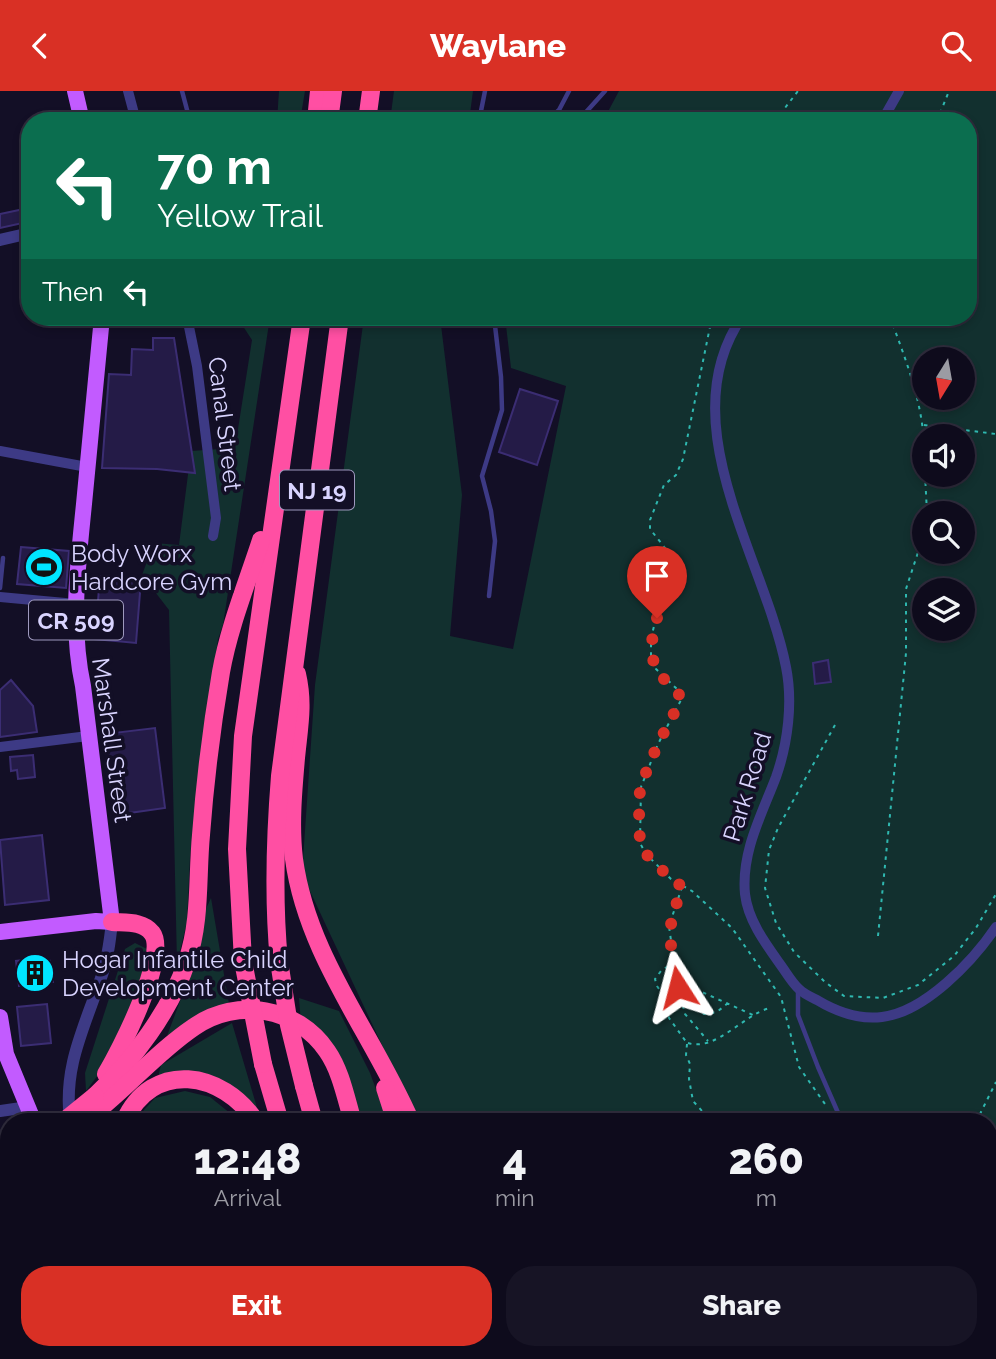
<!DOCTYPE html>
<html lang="en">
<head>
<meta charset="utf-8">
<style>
  body { margin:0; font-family:Raleway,sans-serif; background:#171425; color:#f1f3f6; height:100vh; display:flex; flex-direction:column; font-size:26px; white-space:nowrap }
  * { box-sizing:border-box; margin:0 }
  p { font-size:23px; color:#9b9ba3 }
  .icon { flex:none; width:38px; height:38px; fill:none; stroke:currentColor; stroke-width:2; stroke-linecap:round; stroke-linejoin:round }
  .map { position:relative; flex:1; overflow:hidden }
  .sheet { position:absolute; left:0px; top:1022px; width:998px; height:247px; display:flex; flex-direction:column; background:#0e0b1c; border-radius:28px 28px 0 0; box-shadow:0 4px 10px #0003,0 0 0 2px #2e2b3b }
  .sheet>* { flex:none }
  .top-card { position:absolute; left:21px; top:21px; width:956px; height:214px; border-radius:28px; box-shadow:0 4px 10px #0003,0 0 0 2px #2e2b3b; background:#0b6e4f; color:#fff; overflow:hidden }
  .needle { width:46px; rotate:191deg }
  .controls { position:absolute; left:912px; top:256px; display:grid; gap:14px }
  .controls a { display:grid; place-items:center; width:63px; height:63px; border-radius:50%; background:#0e0b1c; box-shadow:0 4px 10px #0003,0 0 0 2px #2e2b3b; font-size:35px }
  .pin { position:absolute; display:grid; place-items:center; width:60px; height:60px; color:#fff; margin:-72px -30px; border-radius:50% 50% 50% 0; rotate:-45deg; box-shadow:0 0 7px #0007 }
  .pin .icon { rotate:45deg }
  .me { position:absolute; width:77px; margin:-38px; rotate:351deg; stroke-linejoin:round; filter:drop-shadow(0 0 5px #0008) }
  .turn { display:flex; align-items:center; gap:24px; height:147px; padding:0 21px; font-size:32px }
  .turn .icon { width:91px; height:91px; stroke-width:2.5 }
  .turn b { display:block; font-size:49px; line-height:60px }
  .then { display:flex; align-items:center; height:66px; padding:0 21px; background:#0003; gap:14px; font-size:26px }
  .eta { display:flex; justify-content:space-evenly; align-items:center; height:119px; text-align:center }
  .eta b { font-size:42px; font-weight:800; line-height:49px }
  .button { display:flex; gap:14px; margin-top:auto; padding:14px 21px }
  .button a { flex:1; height:80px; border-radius:28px; background:#d93025; color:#fff; font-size:28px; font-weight:800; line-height:80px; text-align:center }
  .button a+a { background:#171425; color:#f1f3f6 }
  header { display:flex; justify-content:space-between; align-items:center; height:91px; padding:0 21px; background:#d93025; color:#fff; font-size:32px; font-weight:800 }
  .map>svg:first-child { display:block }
  .green { fill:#12302f; fill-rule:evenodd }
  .building { fill:#241b47; stroke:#3b2d73; stroke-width:2 }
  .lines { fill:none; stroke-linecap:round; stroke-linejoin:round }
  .path { stroke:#2fb8b0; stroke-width:2; stroke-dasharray:3.5 5; stroke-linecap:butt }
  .service { stroke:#3d3a85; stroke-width:4.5 }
  .minor { stroke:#3d3a85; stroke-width:10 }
  .tertiary { stroke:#3d3a85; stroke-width:12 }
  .primary { stroke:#c25bff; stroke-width:16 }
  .motorway { stroke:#ff4fa3; stroke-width:18 }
  .motorway-bridge { stroke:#ff4fa3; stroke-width:18 }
  .route { stroke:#d93025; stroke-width:12; stroke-dasharray:0 21.6 }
  .labels { text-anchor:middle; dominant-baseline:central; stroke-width:7; stroke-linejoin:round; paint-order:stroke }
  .shield { fill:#130f26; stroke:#9e99be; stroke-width:2 }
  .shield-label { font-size:23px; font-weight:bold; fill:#d9d4ff }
  .street-label { font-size:24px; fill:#d9d4ff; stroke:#130f26 }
  .poi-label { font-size:24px; fill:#d9d4ff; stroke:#130f26; text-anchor:start }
</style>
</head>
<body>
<header><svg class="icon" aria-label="back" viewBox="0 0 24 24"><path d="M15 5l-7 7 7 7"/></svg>Waylane<svg class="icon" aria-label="search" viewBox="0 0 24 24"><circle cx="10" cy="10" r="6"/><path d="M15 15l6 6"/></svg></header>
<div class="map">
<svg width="996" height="1268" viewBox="0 0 996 1268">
  <rect width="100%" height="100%" fill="#130f26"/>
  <g class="green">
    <path d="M279 0H305L300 30H277Z"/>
    <path d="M394 0H473L469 30H390Z"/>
    <path d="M619 0H996V1268H544L538 1260H989V1031H418L302 783 315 594 364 226H440L462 404 450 545 513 558 566 295 511 277 505 226H968V30H603ZM924 268H962V306H924ZM924 345H962V383H924ZM924 422H962V460H924ZM924 499H962V537H924Z"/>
    <path d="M237 226H270L223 534 218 548 190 765 187 831 177 872 169 519 142 484 154 452 179 454 191 360 235 357 252 249Z"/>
    <path d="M211 807 229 913 167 945 195 870 205 820Z"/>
    <path d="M135 852 147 858 138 899 113 964 86 1000 85 982 125 858Z"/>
    <path d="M299 907 339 920 370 982 388 1031H360L301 932Z"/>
    <path d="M232 932 258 1020 206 982 158 986 161 974Z"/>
    <path d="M185 1000 210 1006 241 1031H133L155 1007Z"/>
  </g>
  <g class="building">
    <path d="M24 118 27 131 0 137V123Z"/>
    <path d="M153 247H174L195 382 157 378 102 377 109 283 131 284 132 258 153 259Z"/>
    <path d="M520 298 558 310 537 374 499 361Z"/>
    <path d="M21 456 69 460 66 497 17 493Z"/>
    <path d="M100 485 141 489 136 552 95 548Z"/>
    <path d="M828 569 831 591 815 593 813 572Z"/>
    <path d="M11 589 33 615 37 641 0 646V599Z"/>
    <path d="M155 637 165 717 115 724 105 643Z"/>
    <path d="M33 664 35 686 18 688 17 679 11 680 10 666Z"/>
    <path d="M42 744 49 809 5 814 0 749Z"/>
    <path d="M33 868 34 873 50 870 53 891 19 895 16 870Z"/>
    <path d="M47 913 51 952 21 955 17 916Z"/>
  </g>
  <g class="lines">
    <g class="path">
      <path d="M775 30 798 0"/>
      <path d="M937 30 949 0"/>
      <path d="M712 226 683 368 676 384 664 394 650 429V438L669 462 670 473 651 547V564L656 578 678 599 681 609 658 653 641 696 640 752 646 763 671 788 692 800 732 837 781 906 799 976 825 1013"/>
      <path d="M890 226C905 267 922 309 924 353"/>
      <path d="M924 334 996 343"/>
      <path d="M925 383 927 422"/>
      <path d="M835 634 778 737 769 759 765 797 776 832 794 861 825 891 844 905 883 907 918 894 954 865 976 837 996 803"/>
      <path d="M682 796 669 835 674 871 661 880 655 888 657 895 668 911 669 927 687 952"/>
      <path d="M878 845 906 562V498L924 443"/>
      <path d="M674 873 680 892 683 893"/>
      <path d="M678 885 673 889 678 896 685 923 708 950"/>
      <path d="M728 912 717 921 704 923 692 912 684 893 753 924"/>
      <path d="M688 952C716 961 744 923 770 917"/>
      <path d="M687 953 686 964 690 973 689 988 693 1010 712 1031"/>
      <path d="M976 1031 996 991"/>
      <path d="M989 1226 996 1220"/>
      <path d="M948 1260 953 1268"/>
    </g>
    <g class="service">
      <path d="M182 0 190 30"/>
      <path d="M479 30 485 0"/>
      <path d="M547 30 559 19 569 0"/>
      <path d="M578 30 605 0"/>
      <path d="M0 497 3 467"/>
      <path d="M489 505 495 450 491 420 482 385 502 319 501 286 494 226"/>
      <path d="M798 901V924L818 976 839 1024 848 1031"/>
    </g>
    <g class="minor">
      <path d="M128 0 136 30"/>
      <path d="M882 30 899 0"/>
      <path d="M187 226 197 275 216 427 213 445"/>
      <path d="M742 226C669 332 765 468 786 576 793 611 788 652 776 686 762 723 741 761 745 803 748 829 765 852 780 873 786 881 792 892 799 898 804 903 811 906 817 909 837 921 858 929 882 926 925 921 973 870 996 836"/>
      <path d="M0 360 87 376"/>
      <path d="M0 506 76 513"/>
      <path d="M0 656 88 645"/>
      <path d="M0 1201 9 1212"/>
    </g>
    <g class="tertiary">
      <path d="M0 149 30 142"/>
      <path d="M0 1020 28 1016"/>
      <path d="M70 1030C63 974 85 936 102 884 108 867 110 849 112 831"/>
      <path d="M123 1260 128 1268"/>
    </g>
    <g class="primary">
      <path d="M75 0 82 30"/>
      <path d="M0 841 96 830 112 831 83 595C70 535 78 473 84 413 90 350 96 288 102 226"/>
      <path d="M0 926 6 963 34 1031"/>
      <path d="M53 1268 54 1260"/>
    </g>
    <g class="motorway">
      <path d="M316 30 319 0"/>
      <path d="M329 30 333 0"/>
      <path d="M367 30 371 0"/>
      <path d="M297 583C304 613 299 636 296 667 293 701 290 735 294 768 307 865 373 943 411 1031"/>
      <path d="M243 870 237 758 243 645 302 226"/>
      <path d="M279 870C273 808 275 747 280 685L340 226"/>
      <path d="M263 973 280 1031"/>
      <path d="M106 983C120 960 169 864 152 842 143 830 126 832 112 831"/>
      <path d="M304 995 314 1031"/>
      <path d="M385 997 396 1031"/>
      <path d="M95 1005C133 969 170 921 187 870 201 830 197 786 201 744 205 690 212 634 221 581 229 536 247 492 261 449"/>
      <path d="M83 1031C123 1002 154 963 194 936 237 906 297 916 327 960 341 980 346 1008 353 1031"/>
      <path d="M124 1031C152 968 223 980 256 1031"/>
      <path d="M0 1059 9 1057"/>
      <path d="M0 1107 9 1111"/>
      <path d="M0 1141 9 1145"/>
      <path d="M0 1176 9 1182"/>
      <path d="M92 1260 99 1268"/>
      <path d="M265 1260 282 1268"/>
      <path d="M337 1260 354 1268"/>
      <path d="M388 1260 393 1268"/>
      <path d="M423 1260 428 1268"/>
      <path d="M461 1260 464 1268"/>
      <path d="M520 1260 527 1268"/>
    </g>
    <g class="motorway-bridge">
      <path d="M243 870 263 973"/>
      <path d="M279 870 289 934 304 995"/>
      <path d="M63 1031 95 1005"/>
    </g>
  </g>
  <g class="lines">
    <path class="route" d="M657 527C650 552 647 572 667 591 675 598 678 599 681 609L658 653 640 696 639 727 640 752 646 763 671 788 683 796C667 834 667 846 678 885L673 889 678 896"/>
  </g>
  <defs>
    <g id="stadium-disc" transform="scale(2.0125)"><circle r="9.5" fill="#00e5ff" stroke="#130f26"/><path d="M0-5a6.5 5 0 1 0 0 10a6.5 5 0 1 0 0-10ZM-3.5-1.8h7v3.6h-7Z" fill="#111"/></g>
    <g id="building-disc" transform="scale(2.0125)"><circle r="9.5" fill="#00e5ff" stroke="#130f26"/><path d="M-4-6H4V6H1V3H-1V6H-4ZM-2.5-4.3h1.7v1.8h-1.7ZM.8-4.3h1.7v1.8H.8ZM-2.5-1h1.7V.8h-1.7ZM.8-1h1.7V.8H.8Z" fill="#111"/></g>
  </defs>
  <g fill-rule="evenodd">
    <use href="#stadium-disc" x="44" y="476"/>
    <use href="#building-disc" x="35" y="882"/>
  </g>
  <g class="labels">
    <g class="shield">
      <rect x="280" y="379.5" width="74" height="39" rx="5"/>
      <rect x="29" y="509.5" width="94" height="39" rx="5"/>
    </g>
    <g class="shield-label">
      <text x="317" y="399">NJ 19</text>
      <text x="76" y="529">CR 509</text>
    </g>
    <g class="street-label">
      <text transform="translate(225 333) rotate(83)">Canal Street</text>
      <text transform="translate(112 649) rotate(82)">Marshall Street</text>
      <text transform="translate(747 696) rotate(-73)">Park Road</text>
    </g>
    <g class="poi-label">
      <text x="71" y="462">Body Worx<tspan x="71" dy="28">Hardcore Gym</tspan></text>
      <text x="62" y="868">Hogar Infantile Child<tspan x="62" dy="28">Development Center</tspan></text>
    </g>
  </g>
</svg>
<div class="controls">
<a><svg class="needle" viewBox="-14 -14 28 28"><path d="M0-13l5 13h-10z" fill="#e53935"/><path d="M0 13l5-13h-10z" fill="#9b9ba3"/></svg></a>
<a><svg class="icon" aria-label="sound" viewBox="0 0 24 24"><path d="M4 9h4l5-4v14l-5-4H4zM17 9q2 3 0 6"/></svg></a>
<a><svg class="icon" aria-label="search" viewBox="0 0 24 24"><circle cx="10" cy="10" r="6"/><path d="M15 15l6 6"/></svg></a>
<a><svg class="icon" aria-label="layers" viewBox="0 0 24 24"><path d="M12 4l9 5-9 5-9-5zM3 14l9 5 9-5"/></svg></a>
</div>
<div class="pin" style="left:657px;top:527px;background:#d93025"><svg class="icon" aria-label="arrive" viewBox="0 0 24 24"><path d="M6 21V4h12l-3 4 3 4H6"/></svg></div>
<svg class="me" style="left:678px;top:896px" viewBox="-20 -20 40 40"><path d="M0-17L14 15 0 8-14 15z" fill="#d93025" stroke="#fff" stroke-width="4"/></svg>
<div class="top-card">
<div class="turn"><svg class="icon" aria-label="left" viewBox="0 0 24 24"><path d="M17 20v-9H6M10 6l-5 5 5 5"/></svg><div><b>70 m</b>Yellow Trail</div></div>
<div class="then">Then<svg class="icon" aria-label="left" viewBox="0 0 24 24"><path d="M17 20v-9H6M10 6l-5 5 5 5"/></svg></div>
</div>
<section class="sheet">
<div class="eta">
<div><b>12:48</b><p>Arrival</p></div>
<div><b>4</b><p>min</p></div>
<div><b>260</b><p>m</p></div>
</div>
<div class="button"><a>Exit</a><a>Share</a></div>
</section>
</div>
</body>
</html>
